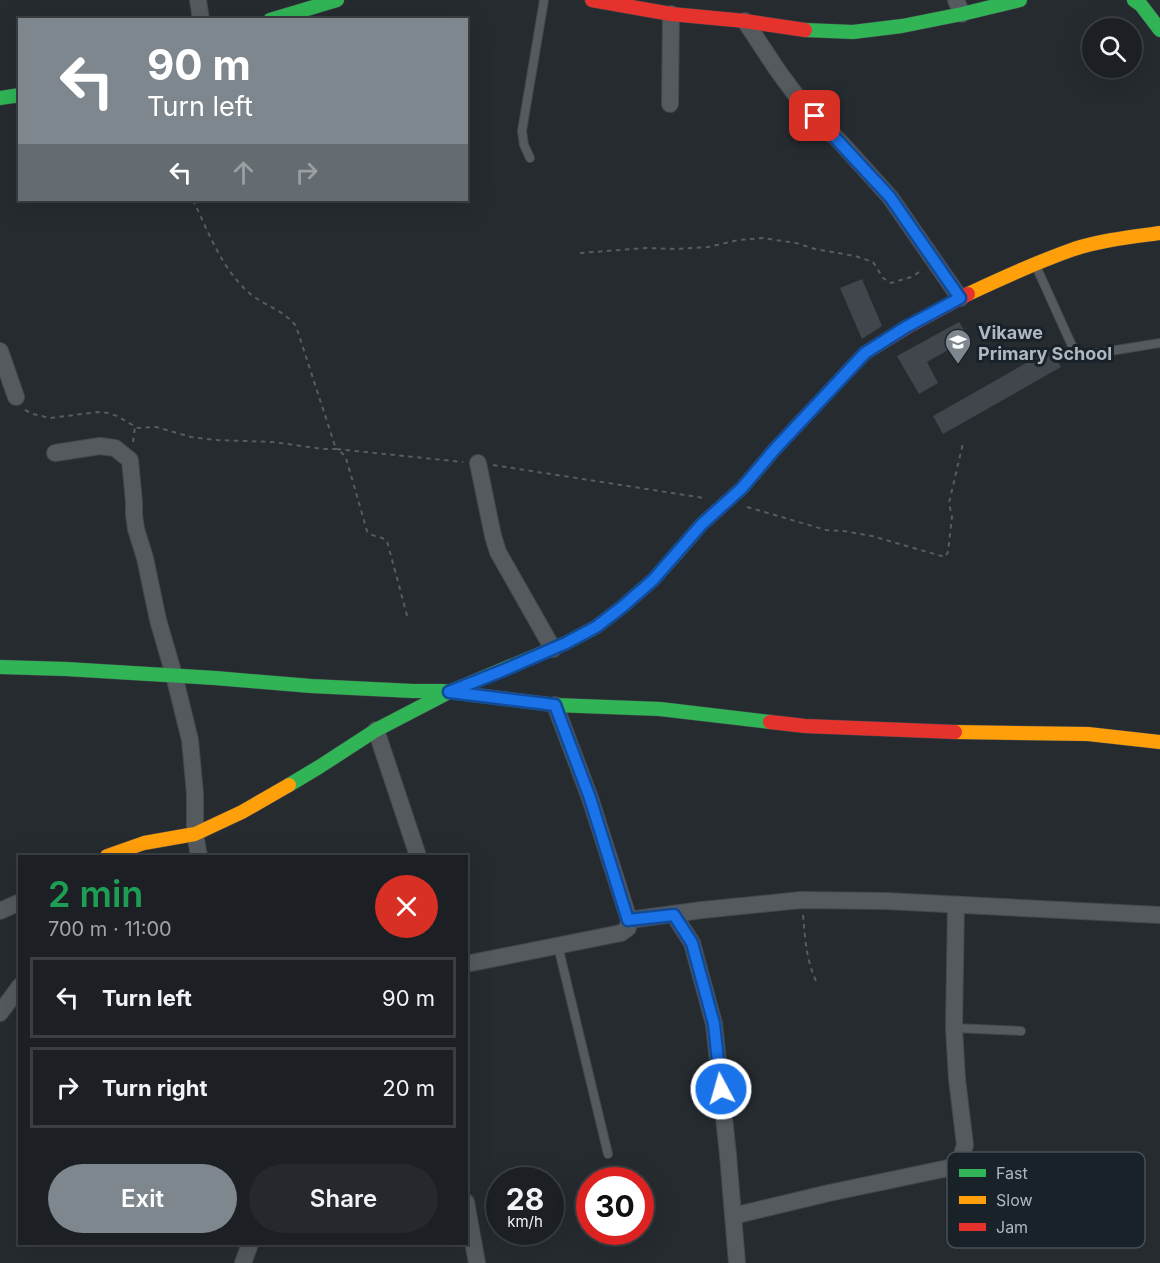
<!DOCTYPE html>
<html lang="en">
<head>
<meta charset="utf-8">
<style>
  body { margin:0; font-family:Inter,sans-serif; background:#25282c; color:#f1f3f6; height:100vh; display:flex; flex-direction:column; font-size:22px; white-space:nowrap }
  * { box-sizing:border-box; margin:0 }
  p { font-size:20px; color:#a0a3a6 }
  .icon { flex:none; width:33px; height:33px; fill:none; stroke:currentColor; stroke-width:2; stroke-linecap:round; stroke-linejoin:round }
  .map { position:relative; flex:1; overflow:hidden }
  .drawer { position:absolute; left:18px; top:855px; width:450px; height:390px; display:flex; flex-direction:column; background:#1c2024; border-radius:0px; box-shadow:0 6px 24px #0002,0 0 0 2px #3a3e41 }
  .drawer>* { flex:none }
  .guide { position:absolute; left:18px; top:18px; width:450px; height:183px; border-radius:0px; box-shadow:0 6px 24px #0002,0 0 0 2px #3a3e41; background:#7f878e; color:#fff; overflow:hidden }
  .buttons { position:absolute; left:1082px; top:18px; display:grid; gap:12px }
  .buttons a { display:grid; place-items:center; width:60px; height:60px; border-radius:50%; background:#1c2024; box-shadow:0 6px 24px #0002,0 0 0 2px #3a3e41; font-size:30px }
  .speed { position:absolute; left:486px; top:1167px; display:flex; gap:12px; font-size:30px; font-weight:700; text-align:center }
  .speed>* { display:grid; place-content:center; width:78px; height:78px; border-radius:50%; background:#1c2024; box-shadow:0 6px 24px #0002,0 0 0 2px #3a3e41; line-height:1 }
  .speed small { font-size:15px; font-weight:400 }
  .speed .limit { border:9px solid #d22; background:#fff; color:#111 }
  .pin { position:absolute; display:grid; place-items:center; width:51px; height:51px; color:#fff; margin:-26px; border-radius:12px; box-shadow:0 3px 9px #0006 }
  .me { position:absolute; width:66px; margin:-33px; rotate:354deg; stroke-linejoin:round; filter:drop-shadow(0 0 4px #0008) }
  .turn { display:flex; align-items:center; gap:21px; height:126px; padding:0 30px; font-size:27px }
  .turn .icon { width:78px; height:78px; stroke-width:2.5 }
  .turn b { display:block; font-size:42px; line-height:51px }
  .lanes { display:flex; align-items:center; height:57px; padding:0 30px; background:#0003; justify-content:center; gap:30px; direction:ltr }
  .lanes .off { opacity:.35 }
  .round { display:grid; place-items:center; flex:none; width:63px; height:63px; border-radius:32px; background:#25282c }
  .headline { display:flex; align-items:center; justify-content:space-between; height:102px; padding:0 30px }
  h1 { font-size:36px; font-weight:600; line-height:45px; color:#1e9e55 }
  .cta { display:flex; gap:12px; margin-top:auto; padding:12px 30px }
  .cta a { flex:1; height:69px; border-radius:36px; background:#7f878e; color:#fff; font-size:24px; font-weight:600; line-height:69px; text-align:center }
  .cta a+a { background:#25282c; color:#f1f3f6 }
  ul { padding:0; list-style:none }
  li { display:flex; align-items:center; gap:18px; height:81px; margin:0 12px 9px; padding:0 18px; border:3px solid #3a3e41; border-radius:0px }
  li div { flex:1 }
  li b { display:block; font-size:22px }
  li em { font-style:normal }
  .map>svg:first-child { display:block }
  .building { fill:#40464b }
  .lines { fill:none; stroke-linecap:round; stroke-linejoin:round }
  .lane-casing { stroke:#43484d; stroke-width:10 }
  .street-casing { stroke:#43484d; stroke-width:18 }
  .fast-casing { stroke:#43484d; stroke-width:15 }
  .slow-casing { stroke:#43484d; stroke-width:15 }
  .jam-casing { stroke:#43484d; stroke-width:15 }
  .path { stroke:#575c60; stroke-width:2; stroke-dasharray:4.5 4.5; stroke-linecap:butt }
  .lane { stroke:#555a5f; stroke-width:8 }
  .street { stroke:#555a5f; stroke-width:16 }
  .fast { stroke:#30b455; stroke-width:14 }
  .slow { stroke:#ff9f0a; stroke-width:14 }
  .jam { stroke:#e5322d; stroke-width:14 }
  .route-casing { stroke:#114b97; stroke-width:15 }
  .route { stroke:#1a73e8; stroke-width:10 }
  .labels { text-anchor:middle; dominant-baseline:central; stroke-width:6; stroke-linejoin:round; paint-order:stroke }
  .poi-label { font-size:18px; font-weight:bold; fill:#afb8c1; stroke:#1a2229; text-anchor:start }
  .key { fill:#1a2229; stroke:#474f57; stroke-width:1.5 }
  .key-label { font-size:16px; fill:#afb8c1 }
</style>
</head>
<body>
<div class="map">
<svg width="1160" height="1263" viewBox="0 0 1160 1263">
  <rect width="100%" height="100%" fill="#262b30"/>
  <g class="building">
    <path d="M862 279 882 326 862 339 840 288Z"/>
    <path d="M959 322 969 338 927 362 938 383 919 394 897 356Z"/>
    <path d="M1051 349 1061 367 943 434 933 416Z"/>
  </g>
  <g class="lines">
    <g class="lane-casing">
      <g id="lane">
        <path d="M530 158 524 145 522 131 544 0"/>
        <path d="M1035 264 1073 348 1079 354 1085 355 1160 343"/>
        <path d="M558 946 608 1154"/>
        <path d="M954 1028 1021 1031"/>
      </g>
    </g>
    <g class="street-casing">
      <g id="street">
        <path d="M198 0 201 20"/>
        <path d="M956 0 962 14"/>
        <path d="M745 21 778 71 801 102 843 145 890 197 960 298"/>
        <path d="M670 104 671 14"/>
        <path d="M0 351 16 397"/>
        <path d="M55 453 100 446 115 448 130 460 134 502V515L136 529 145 558 158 620 174 675 190 740 195 794V834L199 856"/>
        <path d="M478 463 493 536 498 552 553 649"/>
        <path d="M376 730 418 856"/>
        <path d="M0 911 20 902"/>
        <path d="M674 915 692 943 714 1024 728 1155 737 1263"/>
        <path d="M629 920 702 910 801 900 886 901 1160 915"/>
        <path d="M466 964 621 933 628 928 629 920 590 798 555 705"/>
        <path d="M0 1013 20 986"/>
        <path d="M466 1202 477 1263"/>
        <path d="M733 1216 829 1193 953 1167 961 1158 965 1145 957 1079 954 1028 956 905"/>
        <path d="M243 1263 250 1244"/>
      </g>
    </g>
    <g class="fast-casing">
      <g id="fast">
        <path d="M1134 0 1141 5 1160 30"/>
        <path d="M270 20 337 0"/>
        <path d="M805 30 853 32 902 26 962 14 1020 0"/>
        <path d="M0 98 20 95"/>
        <path d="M0 667 66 669 215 678 311 686 413 691H442L555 705 660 709 770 722"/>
        <path d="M289 785 319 767 376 730 449 692 566 643 596 627 622 607 653 580 677 553"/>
      </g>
    </g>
    <g class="slow-casing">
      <g id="slow">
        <path d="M968 294C1002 278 1037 262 1074 249 1102 240 1131 237 1160 233"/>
        <path d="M677 553 702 524 742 488 775 449 848 371"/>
        <path d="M955 732 1088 734 1160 742"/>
        <path d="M107 856 144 843 195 834 242 812 289 785"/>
      </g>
    </g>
    <g class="jam-casing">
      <g id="jam">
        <path d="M592 0 671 14 745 21 805 30"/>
        <path d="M848 371 865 353 907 327 968 294"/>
        <path d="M770 722 805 726 955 732"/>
      </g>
    </g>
    <g class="path">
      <path d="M193 200C208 231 221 267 247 291 262 305 284 310 296 326L336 449 463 462"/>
      <path d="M580 253 646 248 676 249 708 247 739 240 762 238 796 243 815 249 855 256 873 262 883 278 891 283 911 277 921 271"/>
      <path d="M25 410 33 414 50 418 98 412 108 413 117 416 138 428 156 427 191 437 215 440 273 442 323 449H336L342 453 346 458 367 531C372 538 381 535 387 541L408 619"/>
      <path d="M133 442 135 427"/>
      <path d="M493 465 704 498"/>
      <path d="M747 507 826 530 844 531 872 536 945 557 948 552 952 517 949 503 963 443"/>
      <path d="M803 915C805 938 806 959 816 981"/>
    </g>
    <use href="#lane" class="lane"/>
    <use href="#street" class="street"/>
    <use href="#fast" class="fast"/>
    <use href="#slow" class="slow"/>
    <use href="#jam" class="jam"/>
  </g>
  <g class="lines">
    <g class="route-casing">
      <path id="route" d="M721 1089 714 1024 692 943 674 915 628 920 590 798 555 705 449 692 504 670 566 643 596 627 622 607 653 580 702 524 742 488 775 449 865 353 906 327 960 298 890 197 815 116"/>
    </g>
    <use href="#route" class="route"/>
  </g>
  <defs>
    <g id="school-pin" transform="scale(1.35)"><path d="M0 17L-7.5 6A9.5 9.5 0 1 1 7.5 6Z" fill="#7f878e" stroke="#1a2229"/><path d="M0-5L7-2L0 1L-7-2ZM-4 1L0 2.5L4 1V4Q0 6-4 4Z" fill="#fff"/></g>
  </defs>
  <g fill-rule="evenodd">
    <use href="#school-pin" x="958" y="342"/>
  </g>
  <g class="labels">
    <g class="poi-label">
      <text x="978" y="332">Vikawe<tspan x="978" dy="21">Primary School</tspan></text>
    </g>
  </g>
  <rect x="947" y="1152" width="198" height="96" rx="9" class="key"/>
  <rect x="959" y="1169" width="27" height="8" fill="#30b455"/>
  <rect x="959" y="1196" width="27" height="8" fill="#ff9f0a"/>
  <rect x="959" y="1223" width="27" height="8" fill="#e5322d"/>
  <g class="key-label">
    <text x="996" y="1179">Fast</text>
    <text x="996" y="1206">Slow</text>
    <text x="996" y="1233">Jam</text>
  </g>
</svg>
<div class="buttons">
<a><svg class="icon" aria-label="search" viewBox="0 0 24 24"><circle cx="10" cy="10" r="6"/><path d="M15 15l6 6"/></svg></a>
</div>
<div class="speed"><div>28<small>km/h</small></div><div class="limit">30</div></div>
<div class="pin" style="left:815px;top:116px;background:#d93025"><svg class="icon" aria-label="arrive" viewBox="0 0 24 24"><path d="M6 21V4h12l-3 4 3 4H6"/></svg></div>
<svg class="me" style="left:721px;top:1089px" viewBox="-20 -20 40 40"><circle r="17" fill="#1a73e8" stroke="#fff" stroke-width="3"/><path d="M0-11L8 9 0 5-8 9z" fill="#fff"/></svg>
<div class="guide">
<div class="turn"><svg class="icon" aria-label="left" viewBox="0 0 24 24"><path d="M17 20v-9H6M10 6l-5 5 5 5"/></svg><div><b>90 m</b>Turn left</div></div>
<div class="lanes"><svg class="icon" aria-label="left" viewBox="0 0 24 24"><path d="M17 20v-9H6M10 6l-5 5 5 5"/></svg><svg class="icon off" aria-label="ahead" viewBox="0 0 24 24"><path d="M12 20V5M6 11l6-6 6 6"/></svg><svg class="icon off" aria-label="right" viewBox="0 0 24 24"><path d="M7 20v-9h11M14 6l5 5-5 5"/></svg></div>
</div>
<section class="drawer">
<div class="headline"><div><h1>2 min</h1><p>700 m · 11:00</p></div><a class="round" style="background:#d93025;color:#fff"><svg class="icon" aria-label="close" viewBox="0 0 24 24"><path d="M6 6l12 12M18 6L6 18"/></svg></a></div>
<ul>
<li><svg class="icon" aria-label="left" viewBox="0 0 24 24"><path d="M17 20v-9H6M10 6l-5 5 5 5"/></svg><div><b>Turn left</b></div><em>90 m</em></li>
<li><svg class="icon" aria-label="right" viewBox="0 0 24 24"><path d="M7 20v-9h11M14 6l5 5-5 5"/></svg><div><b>Turn right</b></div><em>20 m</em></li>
</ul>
<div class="cta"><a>Exit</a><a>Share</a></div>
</section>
</div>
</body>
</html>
